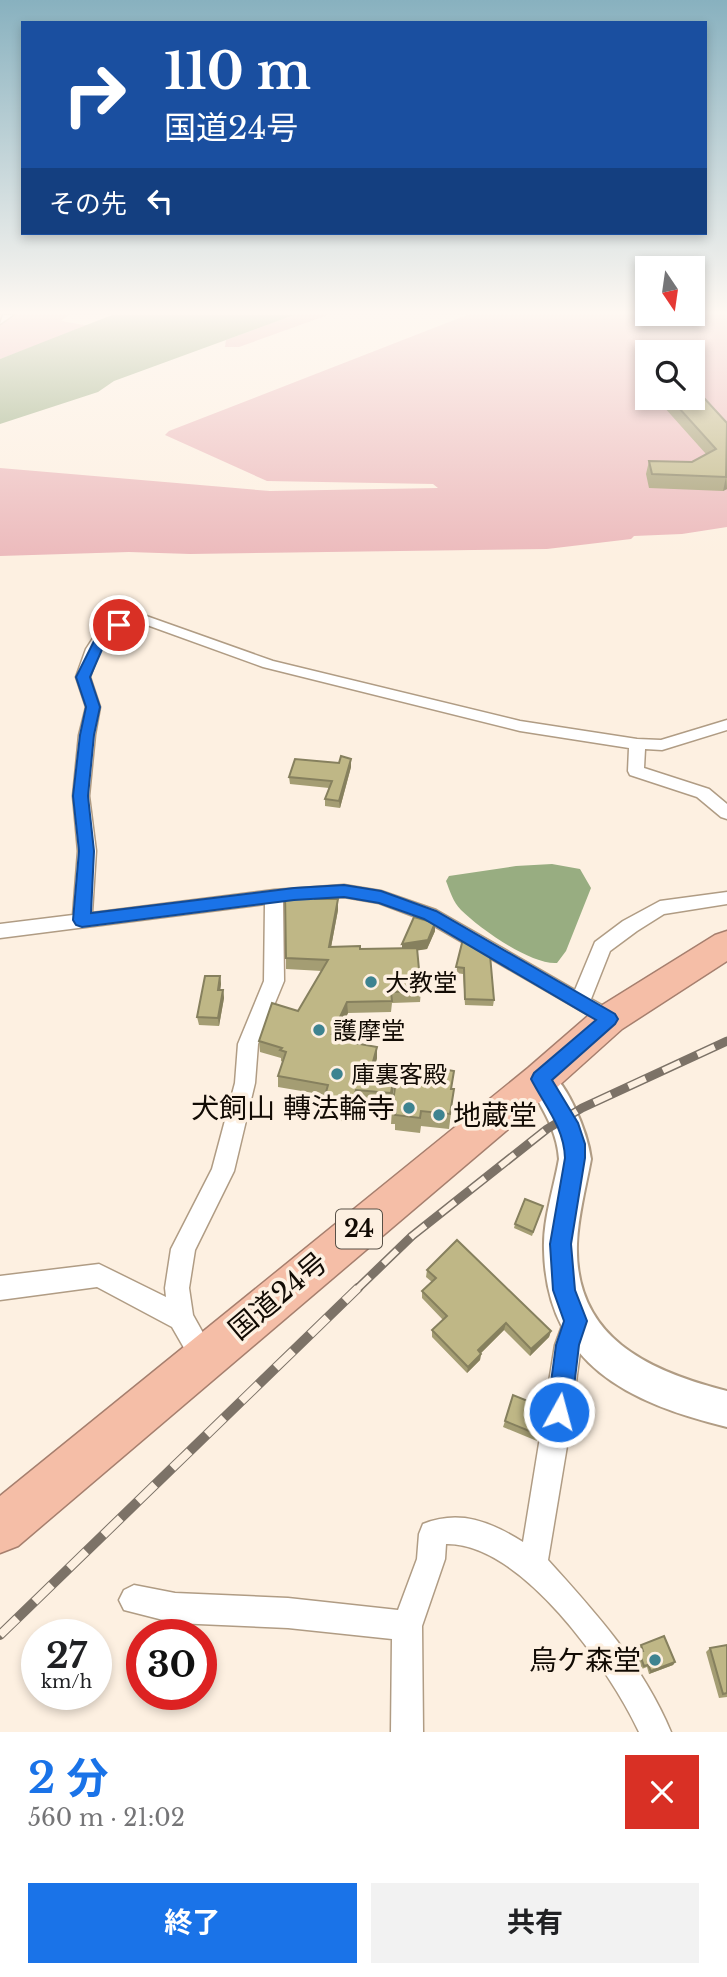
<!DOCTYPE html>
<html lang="ja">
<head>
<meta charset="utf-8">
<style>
  body { margin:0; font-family:"Libre Baskerville","Noto Sans JP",serif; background:#f2f2f2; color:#202124; height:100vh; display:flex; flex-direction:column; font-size:26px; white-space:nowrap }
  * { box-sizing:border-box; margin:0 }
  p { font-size:23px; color:#757577 }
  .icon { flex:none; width:38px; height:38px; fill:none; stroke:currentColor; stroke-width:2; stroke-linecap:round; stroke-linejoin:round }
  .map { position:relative; height:1732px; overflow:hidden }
  .side { display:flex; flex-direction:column; background:#fff; flex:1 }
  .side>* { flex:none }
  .banner { position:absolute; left:21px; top:21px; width:686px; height:214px; border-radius:0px; box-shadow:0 4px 10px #0003; background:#1a4fa0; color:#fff; overflow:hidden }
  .needle { width:46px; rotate:167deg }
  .controls { position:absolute; left:635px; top:256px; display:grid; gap:14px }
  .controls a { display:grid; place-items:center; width:70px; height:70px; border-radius:0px; background:#fff; box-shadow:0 4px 10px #0003; font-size:35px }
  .speed { position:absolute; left:21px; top:1619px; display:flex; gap:14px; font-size:35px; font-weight:700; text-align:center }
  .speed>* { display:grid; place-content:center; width:91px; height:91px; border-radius:50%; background:#fff; box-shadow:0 4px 10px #0003; line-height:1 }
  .speed small { font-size:18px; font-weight:400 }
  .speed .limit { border:10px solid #d22; background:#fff; color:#111 }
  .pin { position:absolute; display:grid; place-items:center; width:60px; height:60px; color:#fff; margin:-30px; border:4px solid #fff; border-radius:50%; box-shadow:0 2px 7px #0007 }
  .me { position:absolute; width:77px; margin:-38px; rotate:7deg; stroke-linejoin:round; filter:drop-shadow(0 0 5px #0008) }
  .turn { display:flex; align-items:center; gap:24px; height:147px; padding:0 28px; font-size:32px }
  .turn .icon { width:91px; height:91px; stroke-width:2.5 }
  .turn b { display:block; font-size:49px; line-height:60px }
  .then { display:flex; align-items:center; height:66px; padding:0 28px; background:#0003; gap:14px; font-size:26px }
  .round { display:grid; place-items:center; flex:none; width:74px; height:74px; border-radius:0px; background:#f2f2f2 }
  .headline { display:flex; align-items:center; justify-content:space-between; height:119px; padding:0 28px }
  h1 { font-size:42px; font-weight:700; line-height:52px; color:#1a73e8 }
  .action { display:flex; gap:14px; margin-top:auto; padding:14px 28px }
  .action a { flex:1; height:80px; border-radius:0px; background:#1a73e8; color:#fff; font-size:28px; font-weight:700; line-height:80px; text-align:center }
  .action a+a { background:#f2f2f2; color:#202124 }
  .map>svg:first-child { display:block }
  .green { fill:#ecbabc; fill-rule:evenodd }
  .water { fill:#98ad81 }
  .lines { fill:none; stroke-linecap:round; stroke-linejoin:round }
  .street-casing { stroke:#b09c84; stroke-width:3 }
  .secondary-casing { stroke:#b09c84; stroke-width:4 }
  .highway-casing { stroke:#a67f6e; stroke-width:3 }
  .street { fill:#fff; fill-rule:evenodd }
  .secondary { fill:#fff; fill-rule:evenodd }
  .highway { fill:#f5bea7; fill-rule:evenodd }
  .rail-far1-casing { stroke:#7c7267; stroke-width:9 }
  .rail-casing { stroke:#7c7267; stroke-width:10 }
  .rail-far1 { stroke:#fdf0e1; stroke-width:6; stroke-dasharray:19; stroke-linecap:butt }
  .rail { stroke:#fdf0e1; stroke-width:8; stroke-dasharray:24; stroke-linecap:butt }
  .wall { fill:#a49d73 }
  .shaded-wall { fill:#86805e }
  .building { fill:#bfb786; stroke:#86805e; stroke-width:2 }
  .route { fill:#1a73e8; stroke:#114b97; stroke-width:2 }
  .poi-dot { fill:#3e8390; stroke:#fdf0e1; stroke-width:2.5 }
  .labels { text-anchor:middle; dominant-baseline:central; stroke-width:7; stroke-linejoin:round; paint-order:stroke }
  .shield { fill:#fdf0e1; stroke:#585046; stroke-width:2 }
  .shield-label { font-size:23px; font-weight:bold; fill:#120b04 }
  .poi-label { font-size:24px; fill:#120b04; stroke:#fdf0e1; text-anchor:start }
  .near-poi-label { font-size:28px; fill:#120b04; stroke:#fdf0e1; text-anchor:end }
  .near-street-label { font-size:28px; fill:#120b04; stroke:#fdf0e1 }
</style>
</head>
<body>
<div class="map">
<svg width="727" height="1732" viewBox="0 0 727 1732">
  <rect width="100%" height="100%" fill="#fdf0e1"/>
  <g class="green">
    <path d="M15 315H69L61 321 90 326 0 359V324Z"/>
    <path d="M294 315H328L239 347H225L226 340Z"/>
    <path d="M467 315H727V527L682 534 634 536 631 539 547 549 190 554 129 552 0 556V468L270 491 438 488 433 484 267 481 165 435 169 431ZM648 352H693V397H648Z"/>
  </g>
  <g class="water">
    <path d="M112 315H294L114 381 98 392 0 424V359Z"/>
    <path d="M552 864 580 869 591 888 566 951 557 963C531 965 479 928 461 910 453 902 450 891 446 881L449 876 516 866Z"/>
  </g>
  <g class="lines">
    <g class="street-casing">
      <g id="street">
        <path d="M3 315H13L0 324Z"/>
        <path d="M135 612 273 661 520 721 637 739 661 740 727 720V730L662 750 645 749 644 768 709 789 727 804V819L721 817 697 797 630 775 628 771 629 748 520 731 263 667 136 621 107 638 100 649 90 677 100 707 95 735 89 796 96 851 92 913 274 890 344 885 381 891 436 910 575 990 595 942 623 921 660 901 727 892V904L664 914 637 931 610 951 591 999 616 1013 619 1019 616 1025 609 1027 424 920 379 903 344 897 283 902 284 981 258 1044 255 1083 234 1171 195 1250 189 1288 193 1315 217 1358 213 1367 204 1371 195 1367 172 1327 97 1287 0 1300V1276L99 1264 166 1297 165 1288 171 1249 212 1169 235 1083 238 1044 264 981 265 904 0 938V924L73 915 78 851 73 796 79 735 86 707 76 677 86 649 97 632Z"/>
        <path d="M576 1309 585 1312 588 1321 581 1345 569 1434 548 1560C596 1613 643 1665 671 1732H639C610 1670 521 1542 446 1544L445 1559 422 1626 423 1732H391L392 1639 288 1628 175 1623 124 1610 119 1600 124 1590 134 1585 175 1593 288 1598 398 1610 417 1559 419 1534 423 1524C460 1509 491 1522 523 1542L555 1345 567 1312Z"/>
      </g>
    </g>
    <g class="secondary-casing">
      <path id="secondary" d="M541 1067C566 1075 588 1134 591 1159 586 1187 578 1215 577 1244 574 1338 649 1371 727 1391V1427C629 1403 546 1364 544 1249 543 1219 554 1188 559 1159 557 1128 540 1106 526 1079L531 1070Z"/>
    </g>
    <g class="highway-casing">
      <path id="highway" d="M727 931V961L622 1029 554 1090 18 1546 0 1553V1496L528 1068 596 1009 715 935Z"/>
    </g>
    <use href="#street" class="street"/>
    <use href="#secondary" class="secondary"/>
    <use href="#highway" class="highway"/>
    <g class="rail-far1-casing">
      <path id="rail-far1" d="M356 1290 412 1236 547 1129 582 1108 727 1041"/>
    </g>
    <g class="rail-casing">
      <path id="rail" d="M0 1635 358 1288"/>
    </g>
    <use href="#rail-far1" class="rail-far1"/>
    <use href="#rail" class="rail"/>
  </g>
  <g class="wall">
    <path d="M655 397H693L727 423V489L723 491 649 488 646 474 649 461 692 462 706 454Z"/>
    <path d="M351 767 340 808 325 806V799L329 788 290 784 289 777Z"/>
    <path d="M300 894 315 899H338V910L331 947 360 949 402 948 435 923V931L427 949 417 950 421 991 420 1002 392 1003 391 1012 348 1013 337 1035 344 1036V1042L377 1058 373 1073 394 1087 391 1104 356 1101 354 1111 349 1110 346 1122 322 1117V1106L325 1095 278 1087V1076L283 1062 281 1061V1058L260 1052 259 1041 298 1011 322 971 286 969V958Z"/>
    <path d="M463 939 494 1000 493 1006 465 1005 463 974 456 973Z"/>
    <path d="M220 976 221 984 220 990H223L224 998 219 1026 199 1025 197 1017Z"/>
    <path d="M452 1089H454L449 1129 421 1126 420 1133 395 1130V1124H391L392 1109Z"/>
    <path d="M543 1206 532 1236 514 1228 515 1224Z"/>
    <path d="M427 1270 551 1331 549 1337 530 1356 504 1330 481 1353 480 1360 467 1373 432 1337V1330L443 1320 422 1298V1291L432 1282 426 1277Z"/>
    <path d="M530 1402 539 1435 537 1441 503 1427 505 1421Z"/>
    <path d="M641 1645 675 1662 673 1665 649 1674 647 1667 642 1669 637 1655 640 1652 639 1647Z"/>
    <path d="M727 1645V1697L719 1698 706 1652 710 1648Z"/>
  </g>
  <g class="shaded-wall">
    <path d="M726 477 727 489 723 491Z"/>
    <path d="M351 759V767L340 808 339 801Z"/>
    <path d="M338 899V910L329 958V947Z"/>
    <path d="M435 923V931L427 949 402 953V944Z"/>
    <path d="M220 976 221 984 219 998 218 990Z"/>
    <path d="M223 990 224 998 219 1026 218 1018Z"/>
    <path d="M347 1002 348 1013 332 1045V1034Z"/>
    <path d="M377 1047V1058L370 1084V1073Z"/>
    <path d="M394 1076V1087L391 1104V1093Z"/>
    <path d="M356 1090V1101L354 1111 353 1100Z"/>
    <path d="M349 1099V1110L346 1122V1111Z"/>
    <path d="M506 1323 504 1330 477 1357 478 1350Z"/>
    <path d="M551 1331 549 1337 530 1356 531 1349Z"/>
    <path d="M481 1354 480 1360 467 1373 468 1367Z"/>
    <path d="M675 1662 673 1665 649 1674 651 1671Z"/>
  </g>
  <g class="building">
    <path d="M693 386 727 423 726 477 652 474 649 461 692 462 716 449 669 397H693Z"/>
    <path d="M341 756 351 759 339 801 325 799 332 781 289 777 295 759 339 763Z"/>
    <path d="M299 892V894L314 895 315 899H338L329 947 360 946V949L417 948 421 991 391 992 392 1001 347 1002 332 1034 344 1036 343 1041 377 1047 370 1073 394 1076 391 1093 356 1090 353 1100 349 1099 346 1111 322 1106 328 1085 278 1076 286 1052 280 1050 282 1048 259 1041 272 1003 298 1011 328 960 286 958 285 893Z"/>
    <path d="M414 917 435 923 428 940 402 944Z"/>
    <path d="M463 939 490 955 494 1000 465 999 464 968 456 967Z"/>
    <path d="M205 976H220L218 990H223L218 1018 197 1017Z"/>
    <path d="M425 1066 454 1071 451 1089H454L450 1114 421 1111 420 1118 395 1115 396 1110 392 1109 396 1080 421 1082Z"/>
    <path d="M525 1199 543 1206 533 1232 515 1224Z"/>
    <path d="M457 1240 551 1331 531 1349 506 1323 478 1350 481 1354 468 1367 432 1330 447 1316 422 1291 436 1278 427 1270Z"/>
    <path d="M534 1390 545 1395 539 1435 505 1421 513 1395 530 1402Z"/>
    <path d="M664 1636 675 1662 651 1671 648 1665 644 1666 639 1652 643 1651 641 1645Z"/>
    <path d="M727 1645V1693L723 1694 710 1648Z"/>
  </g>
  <linearGradient id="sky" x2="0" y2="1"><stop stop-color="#88b1bf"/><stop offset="0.56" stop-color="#fef8f2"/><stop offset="1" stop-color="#fef8f2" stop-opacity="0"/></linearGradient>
  <rect width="727" height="558" fill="url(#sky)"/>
  <path class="route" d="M119 622 125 625 107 638 90 677 100 707 94 735 88 796 94 851 91 913 294 888 344 885 381 891 436 911 615 1014 618 1019 615 1024 552 1080 578 1123 585 1144V1158L571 1244 575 1290 587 1321 579 1345 571 1412 568 1420 559 1423 551 1420 547 1412 556 1345 564 1321 553 1290 550 1244 565 1158C564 1127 545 1106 531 1079L534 1073 596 1020 424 919 379 903 344 897 294 900 82 927 76 925 73 920 79 851 73 796 80 735 86 707 76 677 98 633Z"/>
  <g class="poi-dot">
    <circle cx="371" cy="982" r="7"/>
    <circle cx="319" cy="1030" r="7"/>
    <circle cx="337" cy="1074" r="7"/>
    <circle cx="409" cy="1108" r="7"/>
    <circle cx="439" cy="1115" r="7"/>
    <circle cx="655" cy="1660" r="7"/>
  </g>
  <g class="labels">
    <rect class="shield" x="336" y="1209.5" width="46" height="39" rx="5"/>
    <g class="shield-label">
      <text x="359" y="1229">24</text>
    </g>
    <g class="poi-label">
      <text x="385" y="982">大教堂</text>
      <text x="333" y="1030">護摩堂</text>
      <text x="351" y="1074">庫裏客殿</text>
    </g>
    <g class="near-poi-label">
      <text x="395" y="1108">犬飼山 轉法輪寺</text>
      <text x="453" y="1115" text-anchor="start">地蔵堂</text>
      <text x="641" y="1660">烏ケ森堂</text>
    </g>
    <g class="near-street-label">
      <text transform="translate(278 1296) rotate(-40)">国道24号</text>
    </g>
  </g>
</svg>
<div class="controls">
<a><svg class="needle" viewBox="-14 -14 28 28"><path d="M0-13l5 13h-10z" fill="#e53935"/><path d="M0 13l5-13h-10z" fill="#757577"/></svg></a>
<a><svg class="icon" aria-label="search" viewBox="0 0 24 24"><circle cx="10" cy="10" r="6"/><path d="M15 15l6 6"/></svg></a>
</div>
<div class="speed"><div>27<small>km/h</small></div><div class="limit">30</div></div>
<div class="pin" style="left:119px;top:625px;background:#d93025"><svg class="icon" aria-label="arrive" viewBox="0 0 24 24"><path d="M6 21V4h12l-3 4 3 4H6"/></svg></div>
<svg class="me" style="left:559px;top:1412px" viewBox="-20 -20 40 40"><circle r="17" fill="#1a73e8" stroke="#fff" stroke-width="3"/><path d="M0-11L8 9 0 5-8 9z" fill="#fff"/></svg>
<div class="banner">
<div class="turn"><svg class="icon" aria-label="right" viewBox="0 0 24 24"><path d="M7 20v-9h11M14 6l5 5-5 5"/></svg><div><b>110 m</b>国道24号</div></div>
<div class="then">その先<svg class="icon" aria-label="left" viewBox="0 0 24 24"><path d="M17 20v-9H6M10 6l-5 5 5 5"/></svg></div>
</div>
</div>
<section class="side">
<div class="headline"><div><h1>2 分</h1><p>560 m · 21:02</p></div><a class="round" style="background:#d93025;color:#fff"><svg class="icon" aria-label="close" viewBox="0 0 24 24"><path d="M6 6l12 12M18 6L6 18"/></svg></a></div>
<div class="action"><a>終了</a><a>共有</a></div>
</section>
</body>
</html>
